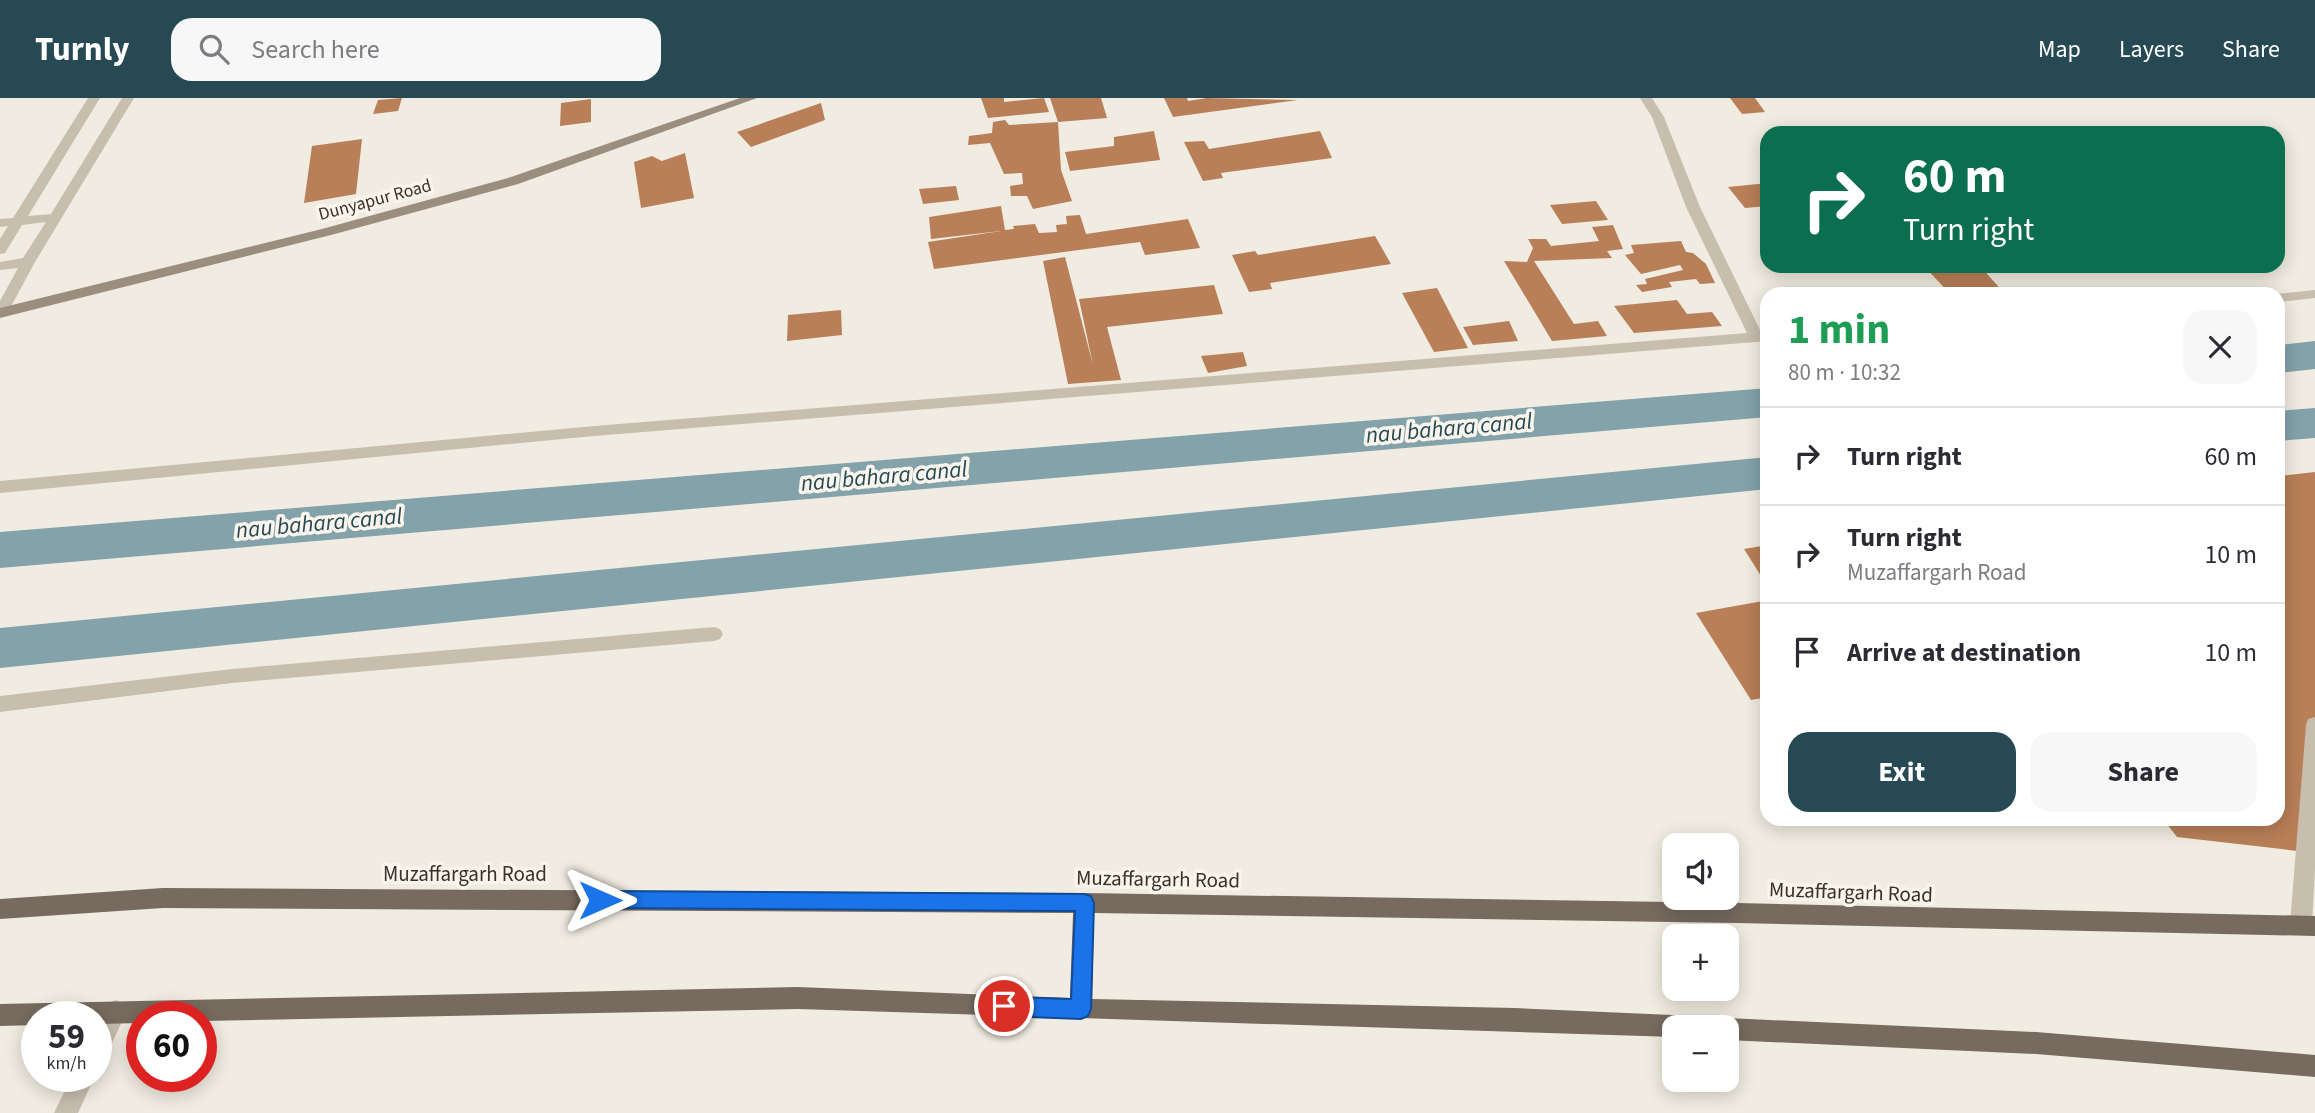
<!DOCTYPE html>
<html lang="en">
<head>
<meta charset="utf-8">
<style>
  body { margin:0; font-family:"Source Sans 3",sans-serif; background:#f7f7f7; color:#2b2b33; height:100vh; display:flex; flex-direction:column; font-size:26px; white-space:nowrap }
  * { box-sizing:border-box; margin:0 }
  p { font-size:23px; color:#7c7c81 }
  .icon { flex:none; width:38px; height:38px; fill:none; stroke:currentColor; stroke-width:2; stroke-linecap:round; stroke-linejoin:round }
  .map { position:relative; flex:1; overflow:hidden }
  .drawer { position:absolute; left:1760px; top:189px; width:525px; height:539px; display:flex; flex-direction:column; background:#fff; border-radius:21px; box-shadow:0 4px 18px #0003 }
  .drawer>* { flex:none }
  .guide { position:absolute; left:1760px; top:28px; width:525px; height:147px; border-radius:21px; box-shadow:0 4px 18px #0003; background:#0b6e4f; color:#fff; overflow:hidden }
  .buttons { position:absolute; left:1662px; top:735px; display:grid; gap:14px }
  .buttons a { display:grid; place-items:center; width:77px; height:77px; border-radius:14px; background:#fff; box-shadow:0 4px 18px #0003; font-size:35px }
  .speed { position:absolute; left:21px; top:903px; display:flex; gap:14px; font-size:35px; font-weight:700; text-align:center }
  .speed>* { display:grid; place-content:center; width:91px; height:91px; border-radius:50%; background:#fff; box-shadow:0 4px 18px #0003; line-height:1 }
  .speed small { font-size:18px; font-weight:400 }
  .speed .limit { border:10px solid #d22; background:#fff; color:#111 }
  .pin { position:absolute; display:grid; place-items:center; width:60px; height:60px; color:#fff; margin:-30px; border:4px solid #fff; border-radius:50%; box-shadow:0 2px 7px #0007 }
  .me { position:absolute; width:77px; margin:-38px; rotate:90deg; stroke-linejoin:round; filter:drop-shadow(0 0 5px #0008) }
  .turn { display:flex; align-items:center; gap:24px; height:147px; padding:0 28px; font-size:32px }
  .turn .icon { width:91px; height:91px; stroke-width:2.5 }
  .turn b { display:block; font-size:49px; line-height:60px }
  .round { display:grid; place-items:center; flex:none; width:74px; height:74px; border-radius:21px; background:#f7f7f7 }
  .summary { display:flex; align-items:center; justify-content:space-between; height:119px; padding:0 28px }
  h1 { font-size:42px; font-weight:700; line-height:52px; color:#1e9e55 }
  .action { display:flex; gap:14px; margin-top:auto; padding:14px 28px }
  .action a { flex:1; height:80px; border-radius:21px; background:#264954; color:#fff; font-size:28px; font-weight:700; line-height:80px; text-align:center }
  .action a+a { background:#f7f7f7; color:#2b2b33 }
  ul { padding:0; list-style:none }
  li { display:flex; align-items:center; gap:21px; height:98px; padding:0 28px; border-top:2px solid #e1e1e2 }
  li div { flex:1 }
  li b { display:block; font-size:26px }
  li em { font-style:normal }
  header { display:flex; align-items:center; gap:42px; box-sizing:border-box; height:98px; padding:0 35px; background:#264954; color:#fff }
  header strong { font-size:33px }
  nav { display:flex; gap:38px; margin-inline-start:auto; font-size:24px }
  .search { width:490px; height:63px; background:#f7f7f7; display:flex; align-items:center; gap:18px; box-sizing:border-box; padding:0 24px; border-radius:21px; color:#7c7c81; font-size:26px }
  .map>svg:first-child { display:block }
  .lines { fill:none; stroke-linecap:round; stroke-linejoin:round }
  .canal { fill:#83a2aa; fill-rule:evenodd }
  .building { fill:#b87f58 }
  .lane { fill:#c8beae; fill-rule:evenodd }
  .street { fill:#c8beae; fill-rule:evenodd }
  .secondary { fill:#9b8e7f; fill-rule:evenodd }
  .primary { fill:#776b5f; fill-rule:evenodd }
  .route { fill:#1a73e8; stroke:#114b97; stroke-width:2 }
  .labels { text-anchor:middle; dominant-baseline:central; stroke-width:7; stroke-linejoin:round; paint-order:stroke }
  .far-street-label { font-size:18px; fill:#37312b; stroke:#f9f5ed }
  .street-label { font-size:21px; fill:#37312b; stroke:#f9f5ed }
  .water-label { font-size:23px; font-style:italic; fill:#264954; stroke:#f9f5ed }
</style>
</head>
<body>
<header>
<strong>Turnly</strong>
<div class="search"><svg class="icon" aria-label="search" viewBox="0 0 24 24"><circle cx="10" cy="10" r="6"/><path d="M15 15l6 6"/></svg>Search here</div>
<nav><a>Map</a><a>Layers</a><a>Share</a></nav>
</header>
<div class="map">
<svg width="2315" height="1015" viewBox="0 0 2315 1015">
  <rect width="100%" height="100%" fill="#f1ece1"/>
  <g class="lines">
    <g class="canal">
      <path d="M2315 243V271L2278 275V247Z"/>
      <path d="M1768 290V319L0 470V434Z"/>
      <path d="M2315 310V340L2278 343V313Z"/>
      <path d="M1768 359V391L0 570V530Z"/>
    </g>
  </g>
  <g class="building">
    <path d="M402 0 398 13 373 16 378 2Z"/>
    <path d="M981 0H1004V4L1044 0 1049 14 988 20Z"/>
    <path d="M1050 0H1101L1107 20 1058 24Z"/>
    <path d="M1164 0H1187L1188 3 1207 0 1298 2 1173 19Z"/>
    <path d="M1730 0H1755L1765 14 1742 16Z"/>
    <path d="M591 1V24L560 28 561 5Z"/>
    <path d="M821 5 825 22 751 49 737 34Z"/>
    <path d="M1005 22 1009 27 1058 24 1061 72 1072 103 1033 111 1027 98H1011L1010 88 1023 86 1022 75 1004 76 990 45 968 47 969 38 992 35 993 24Z"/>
    <path d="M1154 33 1160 62 1070 73 1065 54 1114 48V39Z"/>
    <path d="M1320 33 1332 60 1221 75 1223 80 1203 83 1184 44 1204 43 1209 51Z"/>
    <path d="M362 41 356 96 304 105 312 48Z"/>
    <path d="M685 55 694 100 641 110 634 64 652 58 662 63Z"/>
    <path d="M1768 85V108L1745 110 1728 89Z"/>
    <path d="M956 88 959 102 923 106 919 91Z"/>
    <path d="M1596 103 1608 122 1562 126 1550 107Z"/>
    <path d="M1001 108 1005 132 1014 131 1013 128 1035 126 1039 135 1057 134 1056 127 1067 126 1066 118 1080 117 1086 136 1188 121 1200 150 1145 157 1140 144 934 171 928 144 1001 133 931 141 929 119Z"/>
    <path d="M1613 127 1623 151 1607 153 1612 160 1534 163 1574 226 1598 223 1607 238 1552 243 1504 163 1527 164 1533 150 1528 141H1546L1551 148 1599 143 1592 129Z"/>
    <path d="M1375 138 1391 166 1270 185 1272 191 1249 194 1232 157 1255 153 1258 157Z"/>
    <path d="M1681 143 1686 154 1693 155 1706 166 1715 185 1700 186 1696 181 1669 184 1672 189 1642 194 1636 187 1647 186 1645 181 1683 172 1680 167 1641 176 1625 157 1634 155 1631 147Z"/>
    <path d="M1065 159 1093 267 1079 201 1214 187 1223 216 1107 229 1121 282 1068 286 1043 163Z"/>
    <path d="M1924 168H1980L2005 196H1950Z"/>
    <path d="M1437 190 1468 250 1434 254 1402 195Z"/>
    <path d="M1677 202 1687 216 1712 214 1722 228 1634 235 1614 208Z"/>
    <path d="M841 212 842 237 787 243 788 217Z"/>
    <path d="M1509 223 1518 243 1473 247 1463 229Z"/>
    <path d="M1243 254 1247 268 1208 275 1201 258Z"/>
    <path d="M2315 374V755L2177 739 2163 721H2278V378Z"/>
    <path d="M1768 447V489L1744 451Z"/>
    <path d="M1763 503 1768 510V599L1751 602 1696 515Z"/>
  </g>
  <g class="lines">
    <path class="lane" d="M2315 619V772L2312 826 2308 833 2301 836 2294 833 2290 826 2306 627 2308 621Z"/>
    <g class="street">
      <path d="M88 0H100L28 118 51 116 122 0H134L35 164 8 214 0 218V203L18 170 0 172V164L23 160 46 124 22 127 5 155 0 156V141L8 128 0 129V121L13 120Z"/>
      <path d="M1640 0H1652L1664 19 1700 109 1761 234 1768 233V243L594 338 0 395V383L594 328 1747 235 1686 109 1652 19Z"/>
      <path d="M2315 192V200L2278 204 2276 196Z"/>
      <path d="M714 529 720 531 723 536 720 541 714 543 232 585 0 614V598L232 571Z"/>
      <path d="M116 902 124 905 127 913 104 962 96 965V930L108 905Z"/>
      <path d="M72 978H95L78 1015H54Z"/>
    </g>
    <path class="secondary" d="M740 0H757L518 86 331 137 0 220V210L322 131 508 80Z"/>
    <g class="primary">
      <path d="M163 790 1084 795 1736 805 2315 818V838L1736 825 1094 815 1092 901 1515 910 1695 918 1703 921 1706 929H1675V939L798 911 201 923V919H142V925L96 926V919H37V927L0 928V906L798 889 1070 900 1073 815 163 810 0 821V801Z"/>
      <path d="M1727 920 2036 934 2315 957V979L2036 956 1727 942V929H1717L1719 923Z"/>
    </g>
  </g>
  <path class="route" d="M600 793 1084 796 1091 798 1094 805 1091 911 1088 918 1081 921 1004 918 997 915 994 908 997 901 1004 899 1071 901 1075 813 600 810 593 808 591 802 593 795Z"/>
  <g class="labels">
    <g class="far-street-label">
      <text transform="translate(375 102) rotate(-15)">Dunyapur Road</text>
    </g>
    <g class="street-label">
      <text x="465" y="776">Muzaffargarh Road</text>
      <text transform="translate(1158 781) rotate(1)">Muzaffargarh Road</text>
      <text transform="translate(1851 794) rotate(2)">Muzaffargarh Road</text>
    </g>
    <g class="water-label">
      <text transform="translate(1449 330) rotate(-5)">nau bahara canal</text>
      <text transform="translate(884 378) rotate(-5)">nau bahara canal</text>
      <text transform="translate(319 425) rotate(-5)">nau bahara canal</text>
    </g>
  </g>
</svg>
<div class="buttons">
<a><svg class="icon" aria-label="sound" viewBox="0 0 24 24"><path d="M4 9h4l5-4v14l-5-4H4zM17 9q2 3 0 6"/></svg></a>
<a>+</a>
<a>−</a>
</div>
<div class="speed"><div>59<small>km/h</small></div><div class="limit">60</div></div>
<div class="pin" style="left:1004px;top:908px;background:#d93025"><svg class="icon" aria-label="arrive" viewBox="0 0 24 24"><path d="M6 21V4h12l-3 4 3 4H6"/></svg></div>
<svg class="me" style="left:600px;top:802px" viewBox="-20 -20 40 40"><path d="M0-17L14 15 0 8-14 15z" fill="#1a73e8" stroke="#fff" stroke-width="4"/></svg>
<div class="guide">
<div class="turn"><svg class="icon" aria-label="right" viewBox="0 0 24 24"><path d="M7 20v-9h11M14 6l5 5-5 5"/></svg><div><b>60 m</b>Turn right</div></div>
</div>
<section class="drawer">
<div class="summary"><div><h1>1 min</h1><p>80 m · 10:32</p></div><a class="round"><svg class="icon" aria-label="close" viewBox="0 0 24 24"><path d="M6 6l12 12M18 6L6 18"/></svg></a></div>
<ul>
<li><svg class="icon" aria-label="right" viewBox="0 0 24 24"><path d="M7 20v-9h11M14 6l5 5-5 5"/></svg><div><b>Turn right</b></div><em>60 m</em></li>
<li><svg class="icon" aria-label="right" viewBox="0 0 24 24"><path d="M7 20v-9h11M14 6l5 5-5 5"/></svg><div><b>Turn right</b><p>Muzaffargarh Road</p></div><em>10 m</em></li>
<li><svg class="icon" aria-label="arrive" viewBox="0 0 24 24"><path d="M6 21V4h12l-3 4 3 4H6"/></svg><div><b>Arrive at destination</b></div><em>10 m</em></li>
</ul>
<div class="action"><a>Exit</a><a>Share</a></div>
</section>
</div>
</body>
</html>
